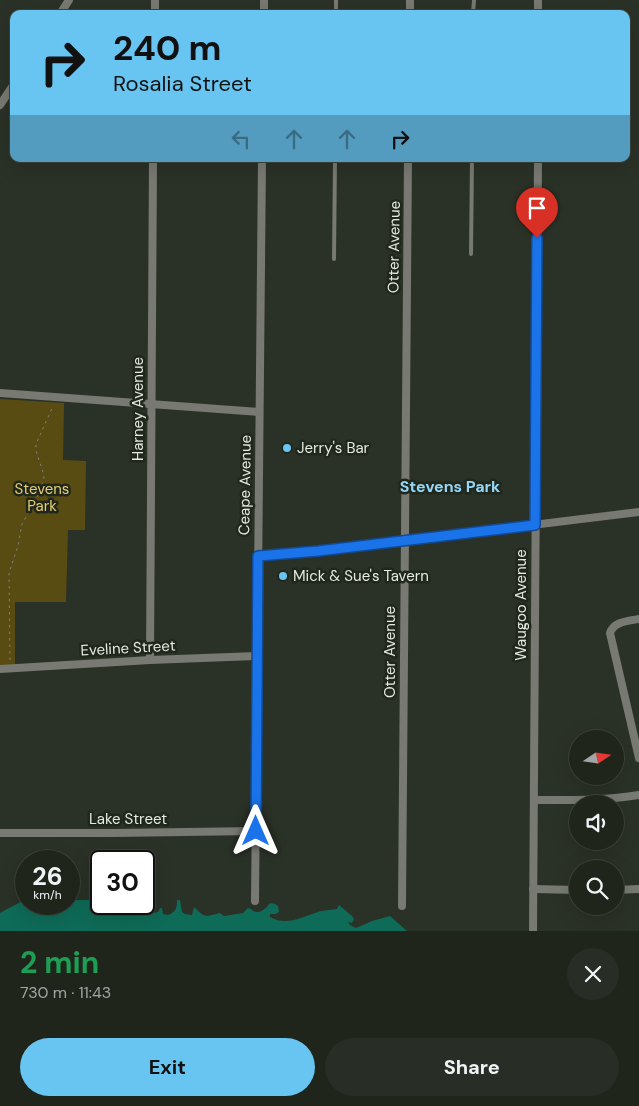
<!DOCTYPE html>
<html lang="en">
<head>
<meta charset="utf-8">
<style>
  body { margin:0; font-family:"DM Sans",sans-serif; background:#282d25; color:#f1f3f6; height:100vh; display:flex; flex-direction:column; font-size:19px; white-space:nowrap }
  * { box-sizing:border-box; margin:0 }
  p { font-size:16px; color:#a2a5a3 }
  .icon { flex:none; width:28px; height:28px; fill:none; stroke:currentColor; stroke-width:2; stroke-linecap:round; stroke-linejoin:round }
  .map { position:relative; height:931px; overflow:hidden }
  .sheet { display:flex; flex-direction:column; background:#20251c; flex:1 }
  .sheet>* { flex:none }
  .banner { position:absolute; left:10px; top:10px; width:620px; height:152px; border-radius:10px; box-shadow:0 5px 20px #0002,0 0 0 1px #3d423b; background:#68c4f0; color:#111; overflow:hidden }
  .needle { width:32px; rotate:77deg }
  .buttons { position:absolute; left:569px; top:730px; display:grid; gap:10px }
  .buttons a { display:grid; place-items:center; width:55px; height:55px; border-radius:50%; background:#20251c; box-shadow:0 5px 20px #0002,0 0 0 1px #3d423b; font-size:25px }
  .speed { position:absolute; left:15px; top:850px; display:flex; gap:10px; font-size:25px; font-weight:700; text-align:center }
  .speed>* { display:grid; place-content:center; width:65px; height:65px; border-radius:50%; background:#20251c; box-shadow:0 5px 20px #0002,0 0 0 1px #3d423b; line-height:1 }
  .speed small { font-size:12px; font-weight:400 }
  .speed .limit { border:2px solid #111; border-radius:8px; background:#fff; color:#111 }
  .pin { position:absolute; display:grid; place-items:center; width:42px; height:42px; color:#fff; margin:-51px -21px; border-radius:50% 50% 50% 0; rotate:-45deg; box-shadow:0 0 5px #0007 }
  .pin .icon { rotate:45deg }
  .me { position:absolute; width:55px; margin:-28px; rotate:0deg; stroke-linejoin:round; filter:drop-shadow(0 0 4px #0008) }
  .turn { display:flex; align-items:center; gap:18px; height:105px; padding:0 20px; font-size:22px }
  .turn .icon { width:65px; height:65px; stroke-width:2.5 }
  .turn b { display:block; font-size:35px; line-height:42px }
  .lanes { display:flex; align-items:center; height:48px; padding:0 20px; background:#0003; justify-content:center; gap:25px; direction:ltr }
  .lanes .off { opacity:.35 }
  .round { display:grid; place-items:center; flex:none; width:52px; height:52px; border-radius:26px; background:#282d25 }
  .headline { display:flex; align-items:center; justify-content:space-between; height:85px; padding:0 20px }
  h1 { font-size:30px; font-weight:700; line-height:38px; color:#1e9e55 }
  .action { display:flex; gap:10px; margin-top:auto; padding:10px 20px }
  .action a { flex:1; height:58px; border-radius:30px; background:#68c4f0; color:#111; font-size:20px; font-weight:700; line-height:58px; text-align:center }
  .action a+a { background:#282d25; color:#f1f3f6 }
  .map>svg:first-child { display:block }
  .green { fill:#594c12 }
  .water { fill:#0e6b57 }
  .lines { fill:none; stroke-linecap:round; stroke-linejoin:round }
  .path { stroke:#7c8278; stroke-width:1; stroke-dasharray:2.5 4; stroke-linecap:butt }
  .service { stroke:#777972; stroke-width:4 }
  .minor { stroke:#777972; stroke-width:8 }
  .route-casing { stroke:#114b97; stroke-width:12 }
  .route { stroke:#1a73e8; stroke-width:9 }
  .poi-dot { fill:#68c4f0; stroke:#20271c; stroke-width:2 }
  .labels { text-anchor:middle; dominant-baseline:central; stroke-width:5; stroke-linejoin:round; paint-order:stroke }
  .street-label { font-size:15px; fill:#e5eae2; stroke:#20271c }
  .poi-label { font-size:15px; fill:#e5eae2; stroke:#20271c; text-anchor:start }
  .park-label { font-size:15px; fill:#e6ce71; stroke:#20271c }
  .neighbourhood-label { font-size:16px; font-weight:bold; fill:#95d6f7; stroke:#20271c }
</style>
</head>
<body>
<div class="map">
<svg width="639" height="931" viewBox="0 0 639 931">
  <rect width="100%" height="100%" fill="#2a3126"/>
  <path class="green" d="M0 399 64 403 63 460 86 461 85 530H68L66 602H15V668L0 669Z"/>
  <path class="water" d="M94 886 99 887C99 896 97 906 105 912L110 911 116 908H127L130 904H136V909C144 917 149 914 158 912L160 908H162L163 914 168 915C176 912 177 908 177 900H180L182 912 185 914 192 915 194 907C205 918 205 917 220 913L224 916 243 913 248 908 251 909 253 911C261 914 265 909 270 903L275 904 278 906 279 912 276 914H270V917C287 927 304 916 321 911 326 910 332 910 337 909L339 905 352 916 354 919 352 923 348 922 350 925 356 928 372 921 390 916 407 931H0V913C8 908 18 904 26 899V904H69V895L76 900H93Z"/>
  <g class="lines">
    <path class="path" d="M10 660 9 573 18 546 22 524 41 490 44 478 43 472 36 451V444L53 406"/>
    <g class="service">
      <path d="M336 0V14"/>
      <path d="M473 14 474 0"/>
      <path d="M471 254 472 159"/>
      <path d="M334 259 335 159"/>
    </g>
    <g class="minor">
      <path d="M60 14 69 0"/>
      <path d="M155 14V0"/>
      <path d="M264 14V0"/>
      <path d="M410 14V0"/>
      <path d="M538 14V0"/>
      <path d="M0 105 14 84"/>
      <path d="M0 393 259 412"/>
      <path d="M258 556 318 551 639 512"/>
      <path d="M639 619C629 621 614 621 610 633L639 758"/>
      <path d="M150 660 153 159"/>
      <path d="M0 669 150 660 257 656"/>
      <path d="M534 800C569 800 604 801 639 795"/>
      <path d="M0 833H114L256 831"/>
      <path d="M533 889 578 890"/>
      <path d="M615 890 639 889"/>
      <path d="M255 901 262 159"/>
      <path d="M402 906 408 159"/>
      <path d="M533 931 538 159"/>
    </g>
  </g>
  <g class="lines">
    <g class="route-casing">
      <path id="route" d="M256 831 258 556 318 551 535 525 537 238"/>
    </g>
    <use href="#route" class="route"/>
  </g>
  <g class="poi-dot">
    <circle cx="287" cy="448" r="5"/>
    <circle cx="283" cy="576" r="5"/>
  </g>
  <g class="labels">
    <g class="street-label">
      <text transform="translate(394 247) rotate(-89)">Otter Avenue</text>
      <text transform="translate(138 409) rotate(-90)">Harney Avenue</text>
      <text transform="translate(245 485) rotate(-89)">Ceape Avenue</text>
      <text transform="translate(521 605) rotate(-90)">Waugoo Avenue</text>
      <text transform="translate(128 648) rotate(-3)">Eveline Street</text>
      <text transform="translate(390 652) rotate(-90)">Otter Avenue</text>
      <text x="128" y="819">Lake Street</text>
    </g>
    <g class="poi-label">
      <text x="297" y="448">Jerry's Bar</text>
      <text x="293" y="576">Mick &amp; Sue's Tavern</text>
    </g>
    <g class="park-label">
      <text x="42" y="489">Stevens<tspan x="42" dy="17">Park</tspan></text>
    </g>
    <g class="neighbourhood-label">
      <text x="450" y="486">Stevens Park</text>
    </g>
  </g>
</svg>
<div class="buttons">
<a><svg class="needle" viewBox="-14 -14 28 28"><path d="M0-13l5 13h-10z" fill="#e53935"/><path d="M0 13l5-13h-10z" fill="#a2a5a3"/></svg></a>
<a><svg class="icon" aria-label="sound" viewBox="0 0 24 24"><path d="M4 9h4l5-4v14l-5-4H4zM17 9q2 3 0 6"/></svg></a>
<a><svg class="icon" aria-label="search" viewBox="0 0 24 24"><circle cx="10" cy="10" r="6"/><path d="M15 15l6 6"/></svg></a>
</div>
<div class="speed"><div>26<small>km/h</small></div><div class="limit">30</div></div>
<div class="pin" style="left:537px;top:238px;background:#d93025"><svg class="icon" aria-label="arrive" viewBox="0 0 24 24"><path d="M6 21V4h12l-3 4 3 4H6"/></svg></div>
<svg class="me" style="left:256px;top:831px" viewBox="-20 -20 40 40"><path d="M0-17L14 15 0 8-14 15z" fill="#1a73e8" stroke="#fff" stroke-width="4"/></svg>
<div class="banner">
<div class="turn"><svg class="icon" aria-label="right" viewBox="0 0 24 24"><path d="M7 20v-9h11M14 6l5 5-5 5"/></svg><div><b>240 m</b>Rosalia Street</div></div>
<div class="lanes"><svg class="icon off" aria-label="left" viewBox="0 0 24 24"><path d="M17 20v-9H6M10 6l-5 5 5 5"/></svg><svg class="icon off" aria-label="ahead" viewBox="0 0 24 24"><path d="M12 20V5M6 11l6-6 6 6"/></svg><svg class="icon off" aria-label="ahead" viewBox="0 0 24 24"><path d="M12 20V5M6 11l6-6 6 6"/></svg><svg class="icon" aria-label="right" viewBox="0 0 24 24"><path d="M7 20v-9h11M14 6l5 5-5 5"/></svg></div>
</div>
</div>
<section class="sheet">
<div class="headline"><div><h1>2 min</h1><p>730 m · 11:43</p></div><a class="round"><svg class="icon" aria-label="close" viewBox="0 0 24 24"><path d="M6 6l12 12M18 6L6 18"/></svg></a></div>
<div class="action"><a>Exit</a><a>Share</a></div>
</section>
</body>
</html>
